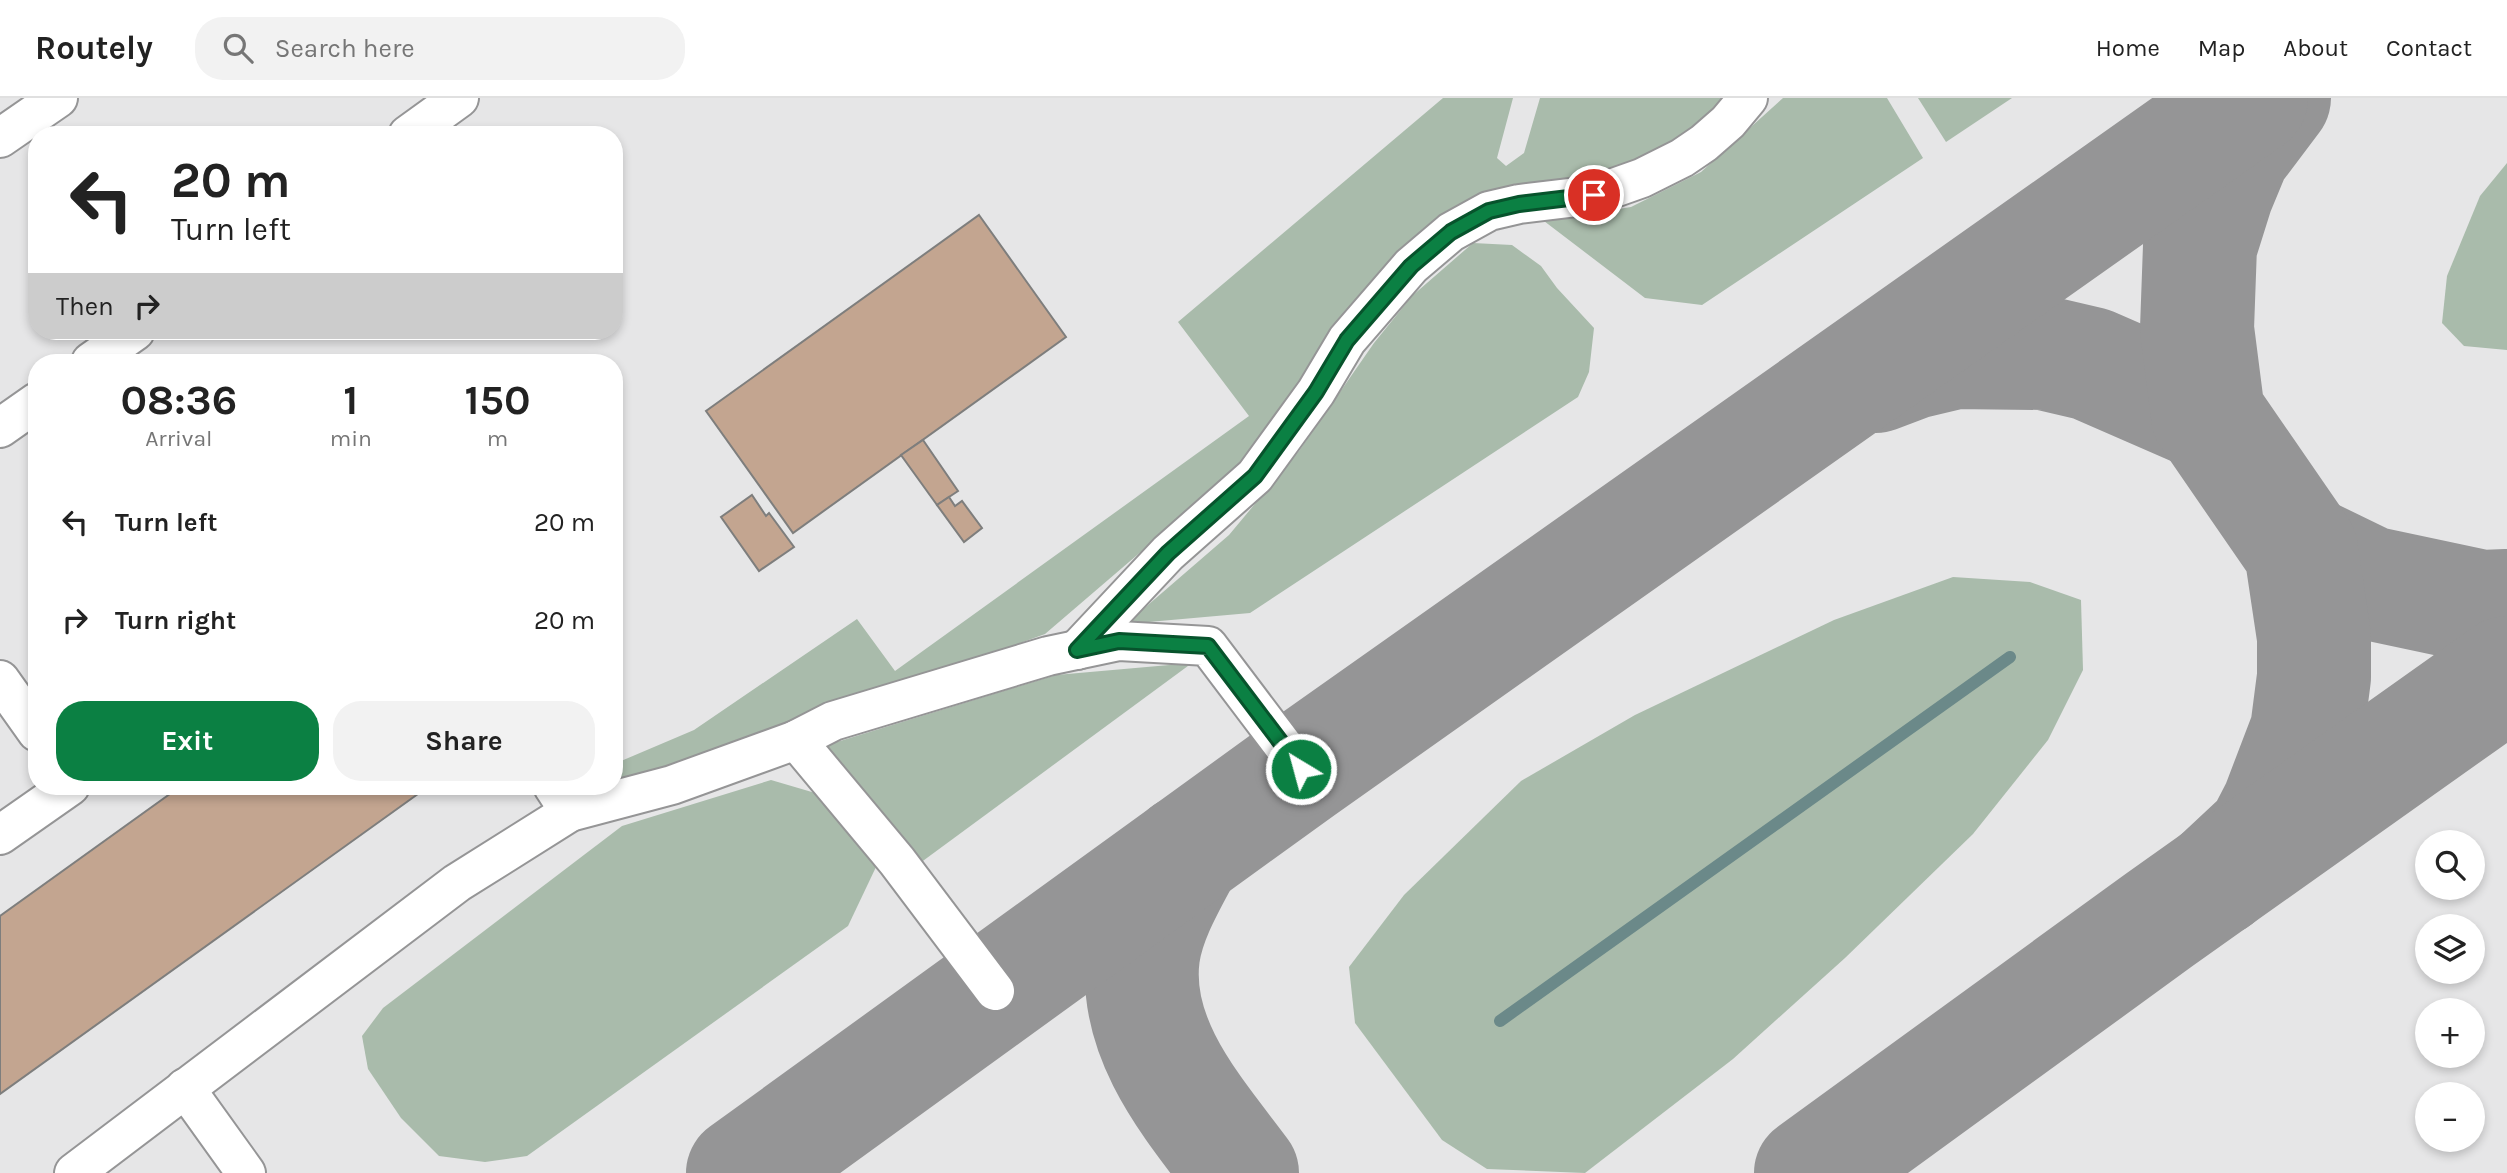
<!DOCTYPE html>
<html lang="en">
<head>
<meta charset="utf-8">
<style>
  body { margin:0; font-family:Karla,sans-serif; background:#f2f2f2; color:#222; height:100vh; display:flex; flex-direction:column; font-size:26px; white-space:nowrap }
  * { box-sizing:border-box; margin:0 }
  p { font-size:23px; color:#767676 }
  .icon { flex:none; width:38px; height:38px; fill:none; stroke:currentColor; stroke-width:2; stroke-linecap:round; stroke-linejoin:round }
  .map { position:relative; flex:1; overflow:hidden }
  .side { position:absolute; left:28px; top:256px; width:595px; height:441px; display:flex; flex-direction:column; background:#fff; border-radius:28px; box-shadow:0 4px 10px #0003 }
  .side>* { flex:none }
  .top-card { position:absolute; left:28px; top:28px; width:595px; height:214px; border-radius:28px; box-shadow:0 4px 10px #0003; background:#fff; color:#222; overflow:hidden }
  .buttons { position:absolute; left:2415px; top:732px; display:grid; gap:14px }
  .buttons a { display:grid; place-items:center; width:70px; height:70px; border-radius:50%; background:#fff; box-shadow:0 4px 10px #0003; font-size:35px }
  .pin { position:absolute; display:grid; place-items:center; width:60px; height:60px; color:#fff; margin:-30px; border:4px solid #fff; border-radius:50%; box-shadow:0 2px 7px #0007 }
  .me { position:absolute; width:77px; margin:-38px; rotate:323deg; stroke-linejoin:round; filter:drop-shadow(0 0 5px #0008) }
  .turn { display:flex; align-items:center; gap:24px; height:147px; padding:0 28px; font-size:32px }
  .turn .icon { width:91px; height:91px; stroke-width:2.5 }
  .turn b { display:block; font-size:49px; line-height:60px }
  .then { display:flex; align-items:center; height:66px; padding:0 28px; background:#0003; gap:14px; font-size:26px }
  .eta { display:flex; justify-content:space-evenly; align-items:center; height:119px; text-align:center }
  .eta b { font-size:42px; font-weight:700; line-height:49px }
  .primary-button { display:flex; gap:14px; margin-top:auto; padding:14px 28px }
  .primary-button a { flex:1; height:80px; border-radius:28px; background:#0b8043; color:#fff; font-size:28px; font-weight:700; line-height:80px; text-align:center }
  .primary-button a+a { background:#f2f2f2; color:#222 }
  ul { padding:0; list-style:none }
  li { display:flex; align-items:center; gap:21px; height:98px; padding:0 28px }
  li div { flex:1 }
  li b { display:block; font-size:26px }
  li em { font-style:normal }
  header { display:flex; align-items:center; gap:42px; box-sizing:border-box; height:98px; padding:0 35px; background:#fff; border-bottom:2px solid #e0e0e0 }
  header strong { font-size:33px }
  nav { display:flex; gap:38px; margin-inline-start:auto; font-size:24px }
  .search { width:490px; height:63px; background:#f2f2f2; display:flex; align-items:center; gap:18px; box-sizing:border-box; padding:0 24px; border-radius:28px; color:#767676; font-size:26px }
  .map>svg:first-child { display:block }
  .green { fill:#a9bbab }
  .lines { fill:none; stroke-linecap:round; stroke-linejoin:round }
  .stream { stroke:#6b8989; stroke-width:12 }
  .taxiway { stroke:#959596; stroke-width:114 }
  .building { fill:#c3a590; stroke:#7e7e7d; stroke-width:2 }
  .minor-casing { stroke:#959596; stroke-width:42 }
  .minor { stroke:#fff; stroke-width:38 }
  .route-casing { stroke:#07532c; stroke-width:18 }
  .route { stroke:#0b8043; stroke-width:12 }
</style>
</head>
<body>
<header>
<strong>Routely</strong>
<div class="search"><svg class="icon" aria-label="search" viewBox="0 0 24 24"><circle cx="10" cy="10" r="6"/><path d="M15 15l6 6"/></svg>Search here</div>
<nav><a>Home</a><a>Map</a><a>About</a><a>Contact</a></nav>
</header>
<div class="map">
<svg width="2507" height="1075" viewBox="0 0 2507 1075">
  <rect width="100%" height="100%" fill="#e6e6e7"/>
  <g class="green">
    <path d="M1443 0H1513L1497 60 1506 68 1524 55 1540 0H1741L1730 14 1619 74 1458 115 1251 369 1164 434 1045 536 673 671 593 696 587 688H614V666L694 632 857 521 895 573 1249 318 1178 224Z"/>
    <path d="M1783 0H1887L1923 60 1702 207 1645 200 1544 123 1631 109 1701 74Z"/>
    <path d="M1918 0H2012L1946 44Z"/>
    <path d="M2507 65V252L2464 248 2442 225 2447 178 2480 98Z"/>
    <path d="M1473 145 1512 147 1541 168 1557 190 1594 230 1589 274 1578 299 1250 515 1126 526 1229 437 1299 353 1374 245 1412 198Z"/>
    <path d="M1953 479 2030 484 2081 502 2083 572 2048 642 1973 736 1845 860 1733 961 1585 1075 1487 1071 1442 1042 1355 925 1349 869 1404 797 1521 683 1635 617 1834 522Z"/>
    <path d="M1192 565 916 768 827 647 1056 577Z"/>
    <path d="M771 682 822 697 876 769 848 828 527 1058 485 1064 439 1058 401 1020 368 971 362 938 383 910 622 728Z"/>
  </g>
  <g class="lines">
    <path class="stream" d="M1500 923 2010 559"/>
    <g class="taxiway">
      <path d="M1876 278 1913 264 1955 254 2044 255 2091 266 2208 317"/>
      <path d="M2301 452 2369 485 2482 509 2507 508"/>
      <path d="M1186 754C1169 786 1148 821 1143 857 1132 943 1195 1012 1242 1075"/>
      <path d="M2217 781 2263 738 2278 709 2307 633 2314 579V539L2301 452 2208 317 2197 231 2200 148 2217 94 2234 53 2274 0"/>
      <path d="M743 1075 1301 671 2251 0"/>
      <path d="M1811 1075 2159 822 2507 575"/>
    </g>
  </g>
  <g class="building">
    <path d="M979 117 1066 239 793 435 706 313Z"/>
    <path d="M923 342 958 393 937 407 901 357Z"/>
    <path d="M752 397 766 418 769 415 794 449 759 473 721 419Z"/>
    <path d="M949 399 955 408 962 403 982 430 964 444 937 407Z"/>
    <path d="M181 688H429L0 996V818Z"/>
  </g>
  <g class="lines">
    <g class="minor-casing">
      <g id="minor">
        <path d="M408 37 459 0"/>
        <path d="M0 40 58 0"/>
        <path d="M91 264 135 233"/>
        <path d="M0 330 37 304"/>
        <path d="M1077 552 1168 455 1255 378 1316 294 1347 242 1411 168 1451 134 1489 113 1519 106 1594 97 1642 80 1682 60 1704 45 1728 24 1748 0"/>
        <path d="M0 582 37 634"/>
        <path d="M796 642 897 763 995 893"/>
        <path d="M553 688 570 714"/>
        <path d="M0 737 70 688"/>
        <path d="M185 990 246 1075"/>
        <path d="M74 1075 457 785 570 714 672 687 796 642 833 623 1048 558 1119 543 1208 548 1301 671"/>
      </g>
    </g>
    <use href="#minor" class="minor"/>
  </g>
  <g class="lines">
    <g class="route-casing">
      <path id="route" d="M1301 671 1208 548 1119 543 1077 552 1168 455 1255 378 1316 294 1347 242 1411 168 1451 134 1489 113 1519 106 1594 97"/>
    </g>
    <use href="#route" class="route"/>
  </g>
</svg>
<div class="buttons">
<a><svg class="icon" aria-label="search" viewBox="0 0 24 24"><circle cx="10" cy="10" r="6"/><path d="M15 15l6 6"/></svg></a>
<a><svg class="icon" aria-label="layers" viewBox="0 0 24 24"><path d="M12 4l9 5-9 5-9-5zM3 14l9 5 9-5"/></svg></a>
<a>+</a>
<a>−</a>
</div>
<div class="pin" style="left:1594px;top:97px;background:#d93025"><svg class="icon" aria-label="arrive" viewBox="0 0 24 24"><path d="M6 21V4h12l-3 4 3 4H6"/></svg></div>
<svg class="me" style="left:1301px;top:671px" viewBox="-20 -20 40 40"><circle r="17" fill="#0b8043" stroke="#fff" stroke-width="3"/><path d="M0-11L8 9 0 5-8 9z" fill="#fff"/></svg>
<div class="top-card">
<div class="turn"><svg class="icon" aria-label="left" viewBox="0 0 24 24"><path d="M17 20v-9H6M10 6l-5 5 5 5"/></svg><div><b>20 m</b>Turn left</div></div>
<div class="then">Then<svg class="icon" aria-label="right" viewBox="0 0 24 24"><path d="M7 20v-9h11M14 6l5 5-5 5"/></svg></div>
</div>
<section class="side">
<div class="eta">
<div><b>08:36</b><p>Arrival</p></div>
<div><b>1</b><p>min</p></div>
<div><b>150</b><p>m</p></div>
</div>
<ul>
<li><svg class="icon" aria-label="left" viewBox="0 0 24 24"><path d="M17 20v-9H6M10 6l-5 5 5 5"/></svg><div><b>Turn left</b></div><em>20 m</em></li>
<li><svg class="icon" aria-label="right" viewBox="0 0 24 24"><path d="M7 20v-9h11M14 6l5 5-5 5"/></svg><div><b>Turn right</b></div><em>20 m</em></li>
</ul>
<div class="primary-button"><a>Exit</a><a>Share</a></div>
</section>
</div>
</body>
</html>
